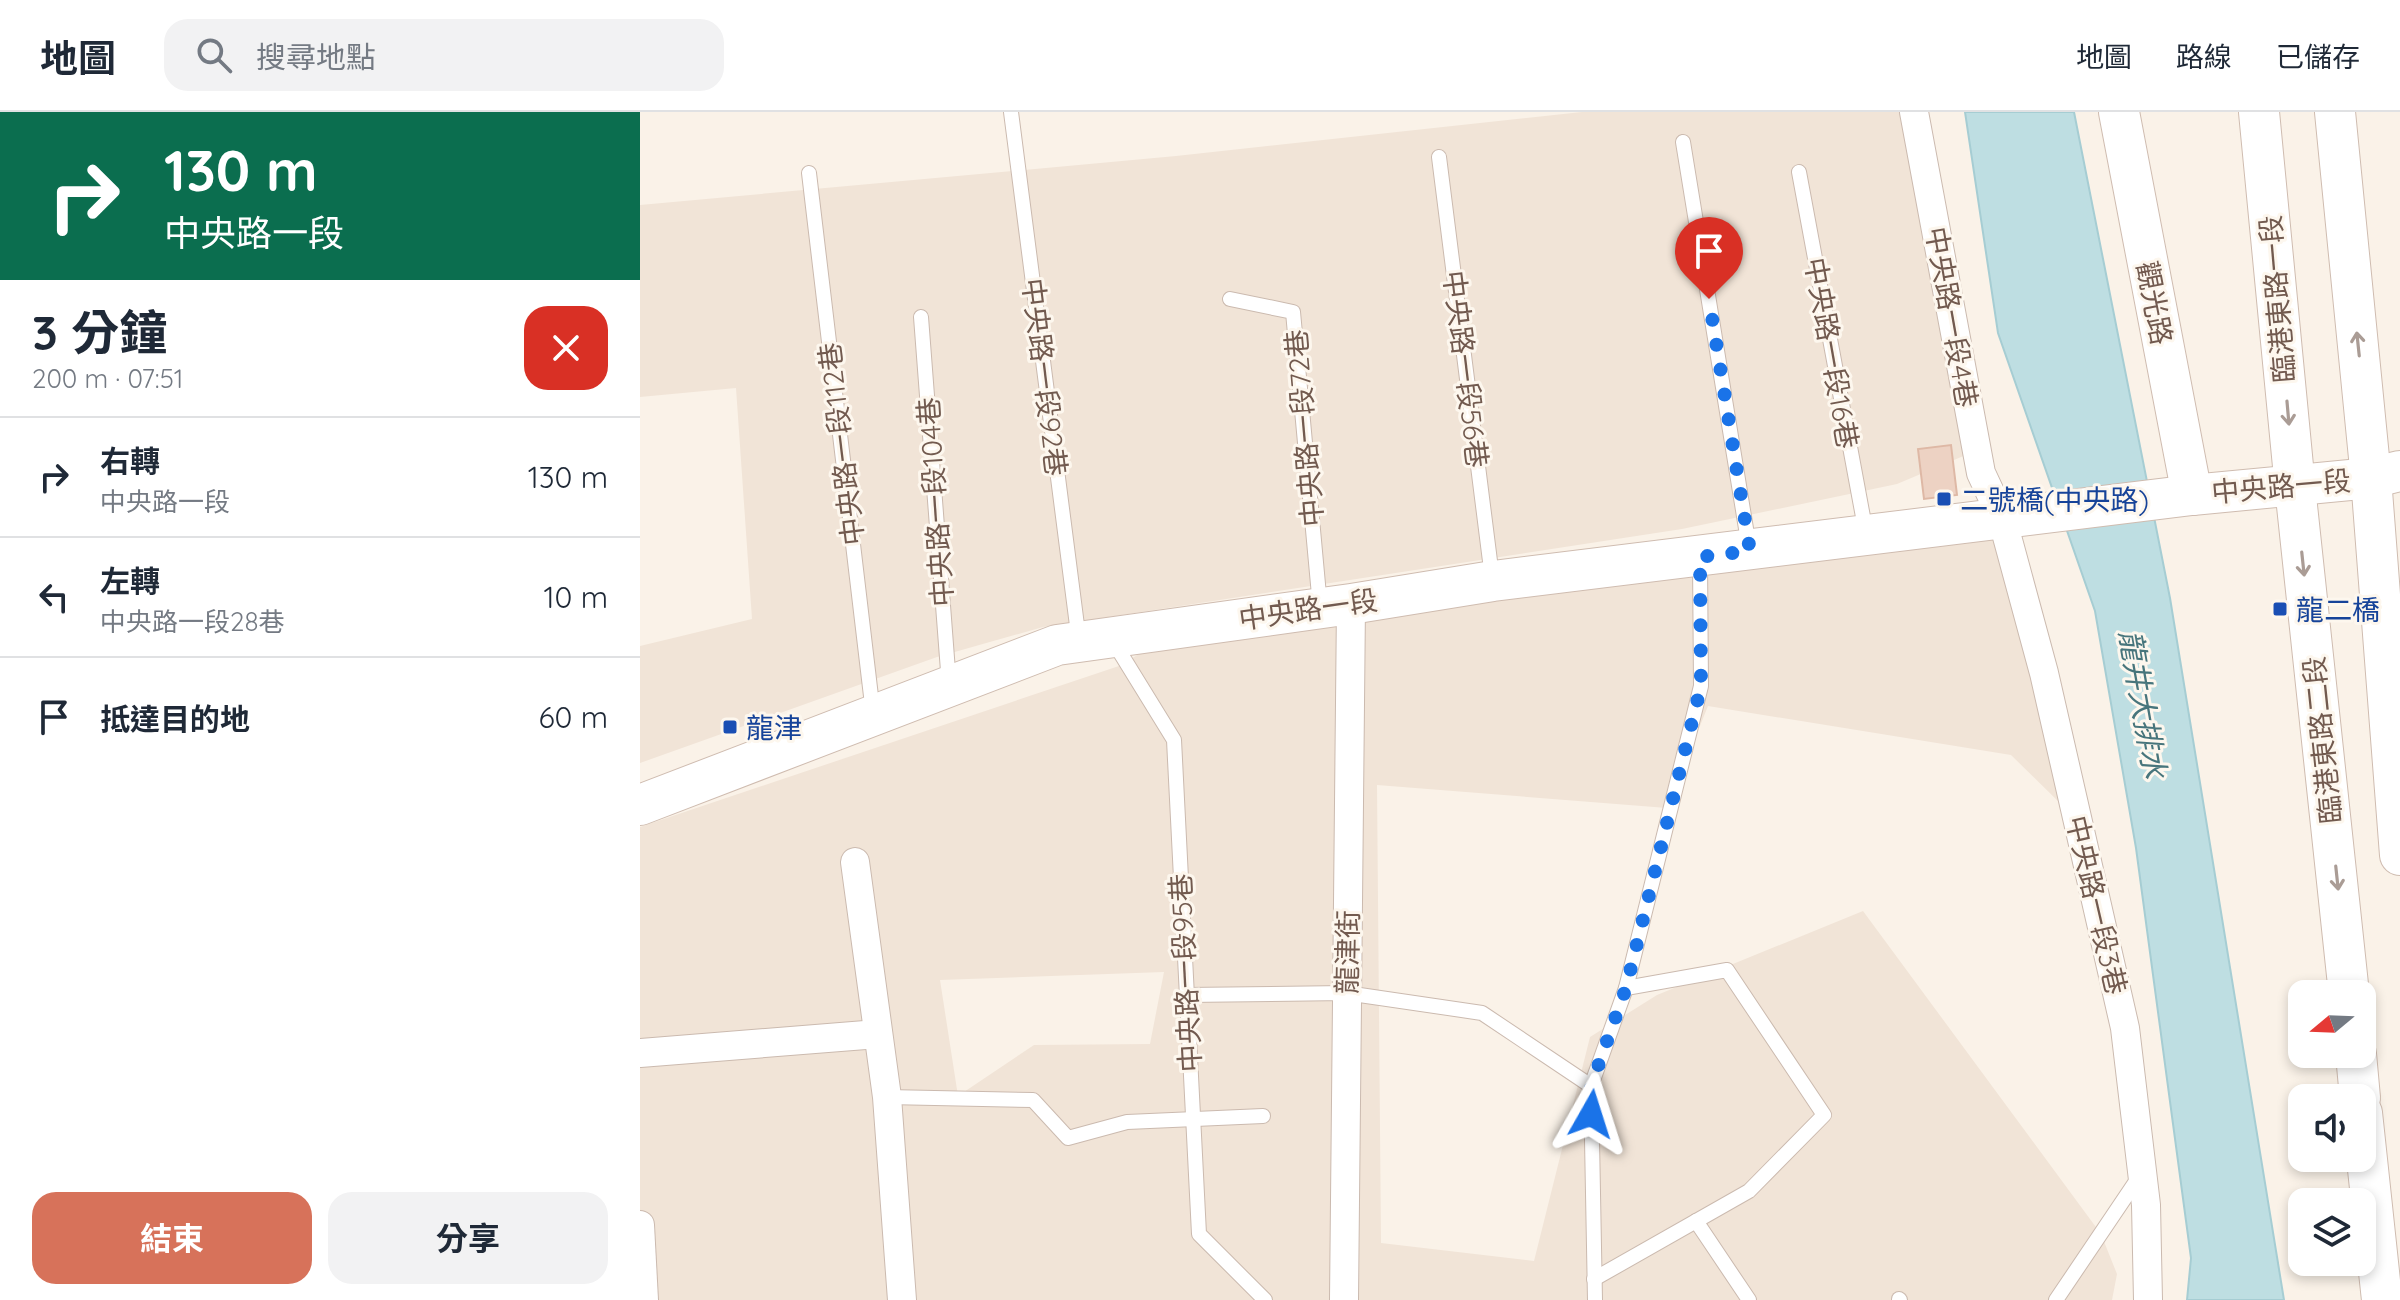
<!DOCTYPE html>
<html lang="zh-TW">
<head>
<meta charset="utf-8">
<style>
  body { margin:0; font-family:Quicksand,"Noto Sans TC",sans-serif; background:#f2f2f3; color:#1f2937; height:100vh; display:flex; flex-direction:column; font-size:30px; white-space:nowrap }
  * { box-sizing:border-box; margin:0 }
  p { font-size:26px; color:#747a83 }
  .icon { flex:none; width:44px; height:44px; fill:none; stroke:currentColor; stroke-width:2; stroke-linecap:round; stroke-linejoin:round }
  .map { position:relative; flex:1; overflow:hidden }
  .panel { display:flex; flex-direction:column; background:#fff; width:640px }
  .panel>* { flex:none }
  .guide { background:#0b6e4f; color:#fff; overflow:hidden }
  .needle { width:52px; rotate:251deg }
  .buttons { position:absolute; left:1648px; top:868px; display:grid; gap:16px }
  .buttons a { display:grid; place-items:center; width:88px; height:88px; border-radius:16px; background:#fff; box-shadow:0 4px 12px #0003; font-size:40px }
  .pin { position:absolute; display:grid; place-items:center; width:68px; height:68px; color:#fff; margin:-82px -34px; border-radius:50% 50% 50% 0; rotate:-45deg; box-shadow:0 0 8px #0007 }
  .pin .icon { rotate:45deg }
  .me { position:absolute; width:88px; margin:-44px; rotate:6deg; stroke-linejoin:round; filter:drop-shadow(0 0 6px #0008) }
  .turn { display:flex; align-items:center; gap:28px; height:168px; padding:0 32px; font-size:36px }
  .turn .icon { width:104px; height:104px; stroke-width:2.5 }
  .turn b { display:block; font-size:56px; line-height:68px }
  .round { display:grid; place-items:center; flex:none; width:84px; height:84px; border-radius:24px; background:#f2f2f3 }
  .headline { display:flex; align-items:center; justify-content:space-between; height:136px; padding:0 32px }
  h1 { font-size:48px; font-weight:700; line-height:60px }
  .action { display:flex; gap:16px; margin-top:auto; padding:16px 32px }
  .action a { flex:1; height:92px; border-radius:24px; background:#d7725a; color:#fff; font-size:32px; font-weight:700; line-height:92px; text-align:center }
  .action a+a { background:#f2f2f3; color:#1f2937 }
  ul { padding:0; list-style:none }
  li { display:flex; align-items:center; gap:24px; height:120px; padding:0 32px; border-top:2px solid #e0e1e3 }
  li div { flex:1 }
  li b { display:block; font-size:30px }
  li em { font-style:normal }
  header { display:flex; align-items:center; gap:48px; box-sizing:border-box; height:112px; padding:0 40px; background:#fff; border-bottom:2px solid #e0e1e3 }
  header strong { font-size:38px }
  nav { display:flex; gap:44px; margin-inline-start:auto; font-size:28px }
  .search { width:560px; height:72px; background:#f2f2f3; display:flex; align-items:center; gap:20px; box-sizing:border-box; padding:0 28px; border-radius:24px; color:#747a83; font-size:30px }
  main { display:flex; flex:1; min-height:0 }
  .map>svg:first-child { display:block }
  .residential { fill:#f1e4d7; fill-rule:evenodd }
  .water { fill:#bedee2; stroke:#a6cdd3; stroke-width:2 }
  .building { fill:#edd2c3; stroke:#deb8a5; stroke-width:2 }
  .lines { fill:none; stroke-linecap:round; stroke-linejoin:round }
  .lane-casing { stroke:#cbbaaf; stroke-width:16 }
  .street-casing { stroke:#cbbaaf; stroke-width:30 }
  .secondary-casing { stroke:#cfbcb0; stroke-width:42 }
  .lane { stroke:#fff; stroke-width:14 }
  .street { stroke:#fff; stroke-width:28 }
  .secondary { stroke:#fff; stroke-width:40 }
  .oneway { stroke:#aa9c95 }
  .route { stroke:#1a73e8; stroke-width:14; stroke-dasharray:0 25.2 }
  .transit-dot { fill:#1a4fb4; stroke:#fdf7ee; stroke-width:3 }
  .labels { text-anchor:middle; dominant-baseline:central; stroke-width:6; stroke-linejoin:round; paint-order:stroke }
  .street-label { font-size:28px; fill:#725a4f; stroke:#fdf7ee }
  .transit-label { font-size:28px; fill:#164399; stroke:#fdf7ee; text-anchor:start }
  .water-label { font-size:30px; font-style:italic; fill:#47757c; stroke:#fdf7ee }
</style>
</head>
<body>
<header>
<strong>地圖</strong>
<div class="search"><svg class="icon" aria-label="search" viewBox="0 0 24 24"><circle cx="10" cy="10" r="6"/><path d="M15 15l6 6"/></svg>搜尋地點</div>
<nav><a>地圖</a><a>路線</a><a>已儲存</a></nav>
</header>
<main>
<section class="panel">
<div class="guide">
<div class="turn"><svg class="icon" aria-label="right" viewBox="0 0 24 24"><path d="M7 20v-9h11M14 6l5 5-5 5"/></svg><div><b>130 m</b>中央路一段</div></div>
</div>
<div class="headline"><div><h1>3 分鐘</h1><p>200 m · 07:51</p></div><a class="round" style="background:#d93025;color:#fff"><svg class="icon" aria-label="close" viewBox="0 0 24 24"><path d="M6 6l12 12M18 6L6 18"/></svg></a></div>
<ul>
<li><svg class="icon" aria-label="right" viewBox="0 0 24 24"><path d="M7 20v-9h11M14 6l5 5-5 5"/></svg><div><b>右轉</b><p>中央路一段</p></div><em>130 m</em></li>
<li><svg class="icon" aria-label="left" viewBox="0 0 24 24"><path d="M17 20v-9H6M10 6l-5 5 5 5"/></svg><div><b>左轉</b><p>中央路一段28巷</p></div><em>10 m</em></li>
<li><svg class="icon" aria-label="arrive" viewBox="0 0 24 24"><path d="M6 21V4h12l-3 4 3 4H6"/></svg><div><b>抵達目的地</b></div><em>60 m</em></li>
</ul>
<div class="action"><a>結束</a><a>分享</a></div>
</section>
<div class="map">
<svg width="1760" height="1188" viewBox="0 0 1760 1188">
  <rect width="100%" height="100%" fill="#faf2e8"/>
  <g class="residential">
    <path d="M942 0H1264L1333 340 1257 372 1042 417 403 515 297 545 0 651V534L112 507 96 276 0 285V93L536 44Z"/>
    <path d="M1359 425 1424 695 1371 643 1068 594 1027 696 737 673 741 1131 894 1149 950 925 1017 883 1223 799 1461 1122 1477 1162 1472 1188H0V715L479 554 499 542 931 473ZM524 860 510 932 394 933 318 984 300 868Z"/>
  </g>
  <path class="water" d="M1325 0H1434L1530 486 1644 1188H1547L1551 1146 1496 736 1455 499 1358 221Z"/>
  <path class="building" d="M1311 333 1317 383 1284 387 1278 337Z"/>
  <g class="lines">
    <g class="lane-casing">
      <g id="lane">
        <path d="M371 0 439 529"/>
        <path d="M1043 30 1109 435"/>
        <path d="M799 45 852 465"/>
        <path d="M1159 60 1226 421"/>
        <path d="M169 61 233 601"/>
        <path d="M590 187 653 200 680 494"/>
        <path d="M281 205 309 572"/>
        <path d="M473 529 534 628 559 1122 625 1188"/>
        <path d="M546 883 706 881 842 901 951 974"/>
        <path d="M247 985 393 988 428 1026 487 1010 623 1004"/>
        <path d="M1056 1109 1109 1188"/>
        <path d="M954 1167 1109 1079 1184 1003 1087 858 986 876"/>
        <path d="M1259 1187 1260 1188"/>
        <path d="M955 1188 951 974 986 876 1061 574 1060 448"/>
        <path d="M1416 1188 1501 1062"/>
      </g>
    </g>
    <g class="street-casing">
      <g id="street">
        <path d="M1274 0 1341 361 1362 406 1404 561 1485 916 1506 1093 1508 1188"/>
        <path d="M215 750 247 985 262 1188"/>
        <path d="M0 941 238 922"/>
        <path d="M0 1113 4 1188"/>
        <path d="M704 1188 711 492"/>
      </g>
    </g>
    <g class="secondary-casing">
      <g id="secondary">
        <path d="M1479 0 1552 383"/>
        <path d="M1619 0 1655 375 1709 882"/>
        <path d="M1695 0 1731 366 1760 743"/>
        <path d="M0 693 417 533 711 492 853 469 1552 383 1731 366 1760 359"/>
        <path d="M1716 942 1720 986"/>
        <path d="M1722 1001 1742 1188"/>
      </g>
    </g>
    <use href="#lane" class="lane"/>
    <use href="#street" class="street"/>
    <use href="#secondary" class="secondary"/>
  </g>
  <defs><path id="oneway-shaft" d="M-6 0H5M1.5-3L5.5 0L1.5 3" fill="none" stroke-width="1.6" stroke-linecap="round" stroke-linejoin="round" transform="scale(2)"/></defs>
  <g class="oneway">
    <use href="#oneway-shaft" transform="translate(1718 232) rotate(-96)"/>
    <use href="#oneway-shaft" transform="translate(1648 301) rotate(85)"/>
    <use href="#oneway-shaft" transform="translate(1663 452) rotate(84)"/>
    <use href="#oneway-shaft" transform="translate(1697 766) rotate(84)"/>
  </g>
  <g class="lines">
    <path class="route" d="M951 1002V974L986 876 1061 574 1060 445 1110 439 1069 187"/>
  </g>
  <g class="transit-dot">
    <rect x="1296" y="379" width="16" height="16" rx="4"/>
    <rect x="1632" y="489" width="16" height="16" rx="4"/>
    <rect x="82" y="607" width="16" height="16" rx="4"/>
  </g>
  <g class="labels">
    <g class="street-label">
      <text transform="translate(1637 187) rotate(-95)">臨港東路一段</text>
      <text transform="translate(1515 191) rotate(79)">觀光路</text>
      <text transform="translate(1312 205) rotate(80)">中央路一段4巷</text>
      <text transform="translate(1192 241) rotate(80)">中央路一段16巷</text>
      <text transform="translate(826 257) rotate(83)">中央路一段56巷</text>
      <text transform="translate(405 265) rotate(83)">中央路一段92巷</text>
      <text transform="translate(664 316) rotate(-95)">中央路一段72巷</text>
      <text transform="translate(201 332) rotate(-97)">中央路一段112巷</text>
      <text transform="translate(1641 374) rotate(-5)">中央路一段</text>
      <text transform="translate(295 390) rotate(-94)">中央路一段104巷</text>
      <text transform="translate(668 497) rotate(-8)">中央路一段</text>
      <text transform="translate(1682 628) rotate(-96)">臨港東路二段</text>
      <text transform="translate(1457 793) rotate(77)">中央路一段3巷</text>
      <text transform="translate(707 840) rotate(-89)">龍津街</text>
      <text transform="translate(545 861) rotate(-93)">中央路一段95巷</text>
    </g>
    <g class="transit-label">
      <text x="1320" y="387">二號橋(中央路)</text>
      <text x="1656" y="497">龍二橋</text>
      <text x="106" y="615">龍津</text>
    </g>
    <g class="water-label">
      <text transform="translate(1503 592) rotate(80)">龍井大排水</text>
    </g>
  </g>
</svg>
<div class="buttons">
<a><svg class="needle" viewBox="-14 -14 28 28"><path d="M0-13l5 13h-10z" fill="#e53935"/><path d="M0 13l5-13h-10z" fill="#747a83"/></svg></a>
<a><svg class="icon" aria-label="sound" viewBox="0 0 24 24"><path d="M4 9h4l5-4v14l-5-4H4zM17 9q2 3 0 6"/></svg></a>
<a><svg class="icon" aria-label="layers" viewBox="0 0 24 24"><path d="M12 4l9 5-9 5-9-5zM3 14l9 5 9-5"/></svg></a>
</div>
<div class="pin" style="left:1069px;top:187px;background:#d93025"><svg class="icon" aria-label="arrive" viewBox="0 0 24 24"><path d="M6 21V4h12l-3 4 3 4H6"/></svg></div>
<svg class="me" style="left:951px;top:1002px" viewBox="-20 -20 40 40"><path d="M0-17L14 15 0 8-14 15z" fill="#1a73e8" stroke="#fff" stroke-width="4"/></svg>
</div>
</main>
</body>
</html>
